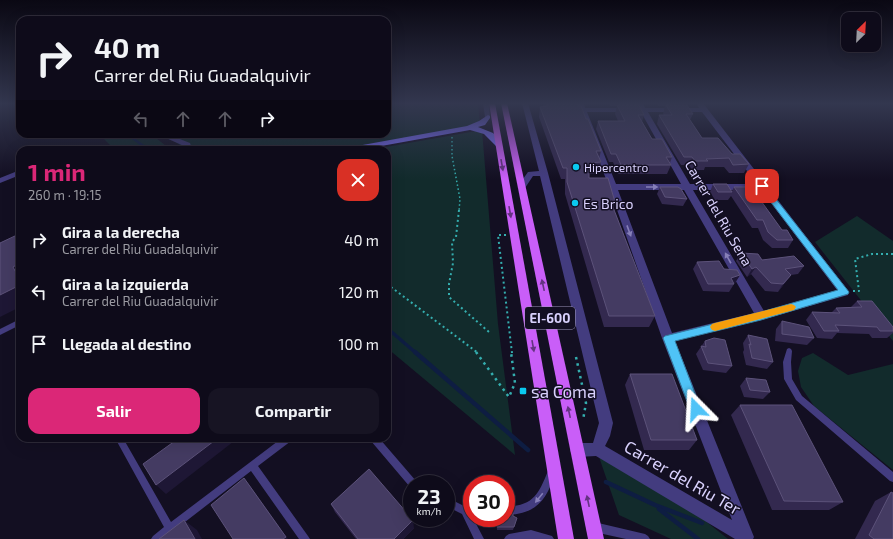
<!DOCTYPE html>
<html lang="es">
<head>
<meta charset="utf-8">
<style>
  body { margin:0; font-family:"Exo 2",sans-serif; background:#171423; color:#f1f3f6; height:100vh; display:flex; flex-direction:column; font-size:15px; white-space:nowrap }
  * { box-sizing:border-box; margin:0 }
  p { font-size:13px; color:#9b9ba2 }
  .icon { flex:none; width:22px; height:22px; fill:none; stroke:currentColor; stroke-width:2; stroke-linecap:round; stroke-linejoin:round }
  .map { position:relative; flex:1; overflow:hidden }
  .sheet { position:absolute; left:16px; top:146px; width:375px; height:296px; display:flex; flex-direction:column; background:#0e0b1a; border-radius:12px; box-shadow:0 4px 16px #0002,0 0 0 1px #2e2b39 }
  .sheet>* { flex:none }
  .guide { position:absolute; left:16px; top:16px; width:375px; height:122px; border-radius:12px; box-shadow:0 4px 16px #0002,0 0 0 1px #2e2b39; background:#0e0b1a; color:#f1f3f6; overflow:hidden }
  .needle { width:26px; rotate:24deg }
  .fabs { position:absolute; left:841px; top:12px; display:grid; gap:8px }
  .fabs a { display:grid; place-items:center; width:40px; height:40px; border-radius:8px; background:#0e0b1a; box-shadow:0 4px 16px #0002,0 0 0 1px #2e2b39; font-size:20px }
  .speed { position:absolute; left:403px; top:475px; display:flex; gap:8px; font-size:20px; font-weight:700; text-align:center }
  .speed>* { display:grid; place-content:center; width:52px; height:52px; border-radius:50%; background:#0e0b1a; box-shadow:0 4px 16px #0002,0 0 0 1px #2e2b39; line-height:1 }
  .speed small { font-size:10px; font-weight:400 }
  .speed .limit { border:6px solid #d22; background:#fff; color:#111 }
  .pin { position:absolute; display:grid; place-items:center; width:34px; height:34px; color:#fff; margin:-17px; border-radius:8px; box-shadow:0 2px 6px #0006 }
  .me { position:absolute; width:44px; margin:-22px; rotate:339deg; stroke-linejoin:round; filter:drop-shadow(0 0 3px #0008) }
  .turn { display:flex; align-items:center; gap:14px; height:84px; padding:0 12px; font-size:18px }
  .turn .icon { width:52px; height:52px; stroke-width:2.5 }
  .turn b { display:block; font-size:28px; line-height:34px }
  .lanes { display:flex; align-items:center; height:38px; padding:0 12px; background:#0003; justify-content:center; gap:20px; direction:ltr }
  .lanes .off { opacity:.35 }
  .round { display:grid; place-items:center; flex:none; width:42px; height:42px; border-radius:12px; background:#171423 }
  .summary { display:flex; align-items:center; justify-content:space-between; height:68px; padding:0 12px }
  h1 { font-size:24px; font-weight:700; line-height:30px; color:#db2777 }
  .cta { display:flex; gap:8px; margin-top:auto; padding:8px 12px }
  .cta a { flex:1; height:46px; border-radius:12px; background:#db2777; color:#fff; font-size:16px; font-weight:700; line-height:46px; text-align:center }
  .cta a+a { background:#171423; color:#f1f3f6 }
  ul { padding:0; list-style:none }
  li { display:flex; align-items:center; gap:12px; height:52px; padding:0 12px }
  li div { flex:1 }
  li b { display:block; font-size:15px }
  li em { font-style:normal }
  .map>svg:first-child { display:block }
  .green { fill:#122b2c }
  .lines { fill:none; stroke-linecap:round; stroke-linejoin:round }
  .stream-far2 { stroke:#0e1d42; stroke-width:2.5 }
  .stream-far1 { stroke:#0e1d42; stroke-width:3.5 }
  .stream { stroke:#0e1d42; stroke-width:4.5 }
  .path-far2 { stroke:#34aeaf; stroke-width:1.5; stroke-dasharray:1.5 2.5; stroke-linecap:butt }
  .path-far1 { stroke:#34aeaf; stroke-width:2; stroke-dasharray:2 3; stroke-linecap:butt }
  .path { stroke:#34aeaf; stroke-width:2.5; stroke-dasharray:2.5 4; stroke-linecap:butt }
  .lane { fill:#433c7f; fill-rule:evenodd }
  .street { fill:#433c7f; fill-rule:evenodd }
  .secondary { fill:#7a6df9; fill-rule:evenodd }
  .primary { fill:#c95ef8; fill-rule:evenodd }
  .wall { fill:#33294f }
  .shaded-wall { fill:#1e1735 }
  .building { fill:#443b62; stroke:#5c527a }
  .oneway { fill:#653382 }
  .oneway2 { fill:#867fb8 }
  .route { fill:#4fc3f7; stroke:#337fa1 }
  .slow { fill:#f59e0b }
  .poi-dot { fill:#0ac9f0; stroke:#130f22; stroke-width:1.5 }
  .labels { text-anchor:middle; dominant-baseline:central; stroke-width:3; stroke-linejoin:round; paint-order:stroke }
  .far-poi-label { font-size:12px; fill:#d9d1fd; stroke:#130f22; text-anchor:start }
  .shield { fill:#130f22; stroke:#9e97bb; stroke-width:1 }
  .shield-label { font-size:13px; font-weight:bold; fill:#d9d1fd }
  .poi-label { font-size:14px; fill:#d9d1fd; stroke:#130f22; text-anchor:start }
  .street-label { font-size:14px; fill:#d9d1fd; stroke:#130f22 }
  .near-poi-label { font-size:17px; fill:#d9d1fd; stroke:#130f22; text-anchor:start }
  .near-street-label { font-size:17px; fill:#d9d1fd; stroke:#130f22 }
</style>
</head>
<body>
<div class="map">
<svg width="893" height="539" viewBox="0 0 893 539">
  <rect width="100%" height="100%" fill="#130f22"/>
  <g class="green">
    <path d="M387 103H478L480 124 344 150H187L164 134H387Z"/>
    <path d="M482 130 498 324 515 455 387 348V150H369Z"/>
    <path d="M99 134H151L171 150H115Z"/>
    <path d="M857 216 893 241V341L815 242Z"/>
    <path d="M813 353 848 375 893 364V470L814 406 801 387 798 371 802 358Z"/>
    <path d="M599 457 703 519 728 539H671L619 515Z"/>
  </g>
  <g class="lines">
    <path class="stream-far2" d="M127 134 149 150"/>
    <path class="stream-far1" d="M387 328 416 353"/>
    <g class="stream">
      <path d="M415 352 528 450"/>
      <path d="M606 482 655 505 702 523"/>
      <path d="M659 509 698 539"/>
    </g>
    <path class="path-far2" d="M452 137V156L460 199 459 211"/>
    <g class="path-far1">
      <path d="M459 210 456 237 452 242 453 263 449 284V297L489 332"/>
      <path d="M506 235H498L512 353"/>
      <path d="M387 284 478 353"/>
      <path d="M853 291H859L855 259 872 254H893"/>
    </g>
    <g class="path">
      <path d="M476 352 509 397 515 383 511 352"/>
      <path d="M576 357 586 403 583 420"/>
    </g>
    <g class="lane">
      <path d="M20 319V325L0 335V329Z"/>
      <path d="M789 348 791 349 792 351 791 362 792 379 802 396 893 472V482L890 481 796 400 784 379 783 362 787 349Z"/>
      <path d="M115 438H123L171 522 282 438H292L291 441 258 466 308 536 310 539H299L251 471 163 539H151L153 536 164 527Z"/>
      <path d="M370 438H379L416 481 417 484H412V488L410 487 371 441Z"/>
      <path d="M551 470 554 471 555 474C546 501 536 514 506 515V507C534 505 538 495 548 471Z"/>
      <path d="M446 497 468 508 472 515V518H473L484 539H474L462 514 446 506Z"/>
      <path d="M594 522 645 534 648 536 650 539H626L594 532 591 530 589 527 591 524Z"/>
      <path d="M531 530 552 536 554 539H504L506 536 509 534Z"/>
    </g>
    <g class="street">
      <path d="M483 103H489L490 118 485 117Z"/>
      <path d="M522 103H528L548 173 613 423 610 436 605 446 732 520 662 338 609 187 577 103H584L585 108H638L636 103H643L645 108H699L696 103H703L849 292 848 295 761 320 675 341 754 537 753 539H735L596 456 577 457 572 455 570 450 572 445 577 443H593L599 423 540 176H533L525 188 522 189 518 186 528 172 539 171ZM587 112H641L681 184H616ZM648 112H702L757 184H690ZM618 190H684L754 313 672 333ZM693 190H761L837 290 764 311Z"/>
      <path d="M157 134H167L190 143 192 149 180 150 184 148V146Z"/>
      <path d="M20 170V175L0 183V178Z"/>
    </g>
    <g class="secondary">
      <path d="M488 115 490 116V118L485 125 478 127 493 133 502 142V146H496L484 134 470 130 359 150H342L346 148 467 126 479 121Z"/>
      <path d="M185 147 201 148 205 150H185Z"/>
    </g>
    <g class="primary">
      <path d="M489 103H495L574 539H558Z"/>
      <path d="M501 103H507L604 539H588Z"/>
    </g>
  </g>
  <g class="wall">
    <path d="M543 103H577L601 151 599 159 601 162 598 174H589V178L615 202 613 208 655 316 649 327H604L565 194V179H561L539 117 540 107 543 106Z"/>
    <path d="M590 103H637L636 105 644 115 642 122 652 139 672 157 670 163 671 165 667 174H618L613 162H609L596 129 598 121H618L615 114 617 106H610L609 104H590Z"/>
    <path d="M657 103H672L671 105 693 114 690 120 702 138 749 164 744 173H729L724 167H705L704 170H692L689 165H681L657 124 659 115H664L663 114 665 106H659Z"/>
    <path d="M713 184 732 191 734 187 793 240 788 248H772L763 240 758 228H752L731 196 728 200H715L710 192Z"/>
    <path d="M660 187 687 199 683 206 662 204 657 194Z"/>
    <path d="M741 253 762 260 804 266 798 274 791 275 778 292 765 291 751 274 747 277 736 261Z"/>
    <path d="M697 262 724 269 740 275 735 283H733L734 284 729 292 703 291 693 269Z"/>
    <path d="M857 301 893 327V333L887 338H872L869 334 837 333 832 339 817 338 806 320 812 312 831 313 836 308 851 307Z"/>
    <path d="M782 321 814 338 807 345 775 341 776 329Z"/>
    <path d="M748 335 773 362 767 369 746 365 743 352 744 350 743 343Z"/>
    <path d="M705 341 732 366 726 373 703 370 696 354Z"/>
    <path d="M630 374 697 440 689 450H644L625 385Z"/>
    <path d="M746 378 770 392 763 399 744 397 740 386Z"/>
    <path d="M740 405 843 502 829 510H772L731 415Z"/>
    <path d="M891 492 893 539H855L875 501Z"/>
    <path d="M331 504 414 528 403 539H356L335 512Z"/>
    <path d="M513 516 517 518 513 530H497L496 518H506Z"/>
  </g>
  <g class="shaded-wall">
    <path d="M20 263V280L13 267Z"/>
    <path d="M756 267 751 274 747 277 752 269Z"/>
    <path d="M740 275 735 283 731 284V278Z"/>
    <path d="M791 275 785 283 778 292 783 284Z"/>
    <path d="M20 285V307L0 317V295Z"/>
    <path d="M133 438H141L136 441Z"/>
    <path d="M218 438H238L166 494 156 485Z"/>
    <path d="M244 478 251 487 288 539H283Z"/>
    <path d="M184 520 197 530 202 539H195Z"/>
    <path d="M413 520 414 528 403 539H394Z"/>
  </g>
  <g class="building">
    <path d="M547 103H577L578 106H581L586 119H588L601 151H596L601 162 589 163V178H608L615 202H611L655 316H609L567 182V168H563L540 107 548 106Z"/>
    <path d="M617 105H639L644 115H638L652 139H662L672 157H666L671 165H621L616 154H611L598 121H625Z"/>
    <path d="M666 105H687L693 114H686L702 138H718L732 154H740L749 164 733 165 729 158 706 159 708 161H695L692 157H684L659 115H672Z"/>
    <path d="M713 184H727L732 192H718Z"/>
    <path d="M660 187H678L681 189 687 199 665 197Z"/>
    <path d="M734 187H751L782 230H787L793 240H777L768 232 763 220H757Z"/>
    <path d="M17 235 20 239V263L13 267 20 280V285L0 295V243Z"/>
    <path d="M741 253 758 254 762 260 794 256 804 266 785 269 791 275 783 284 771 283 756 267 752 269Z"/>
    <path d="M719 261 724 269 737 270 740 275 731 278 734 284H708L697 262Z"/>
    <path d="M857 301H872L893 327V331H880L877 327 835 325 839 331H824L812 312 840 313 836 308 862 307Z"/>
    <path d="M782 321 809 327 814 338 782 334Z"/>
    <path d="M748 335 767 339 773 362 752 358 749 344 751 345Z"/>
    <path d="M714 338 725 340 732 366 708 363 701 346 706 347 705 341Z"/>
    <path d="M630 374H672L697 440H651Z"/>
    <path d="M746 378 766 380 770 392 750 390Z"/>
    <path d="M740 405H792L843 502 784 501Z"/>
    <path d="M179 438H218L156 485 143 464Z"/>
    <path d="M369 469 413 520 394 539H358L331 504Z"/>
    <path d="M244 478 286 537 283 539H233L211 505Z"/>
    <path d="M891 492 893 493V539H874L869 535Z"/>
    <path d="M506 513H513V516L517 518 514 527H497V518H506Z"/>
    <path d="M184 520 195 539H159Z"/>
  </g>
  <defs><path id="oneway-solid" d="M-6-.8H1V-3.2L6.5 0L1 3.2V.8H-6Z"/></defs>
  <g class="oneway">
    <use href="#oneway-solid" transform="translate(502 165) rotate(80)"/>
    <use href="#oneway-solid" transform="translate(510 212) rotate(80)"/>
    <use href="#oneway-solid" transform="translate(543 285) rotate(-102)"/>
    <use href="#oneway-solid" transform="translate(533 346) rotate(80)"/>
    <use href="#oneway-solid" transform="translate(569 412) rotate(-102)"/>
    <use href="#oneway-solid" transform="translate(588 501) rotate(-102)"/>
  </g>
  <g class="oneway2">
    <use href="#oneway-solid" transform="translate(652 187)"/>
    <use href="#oneway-solid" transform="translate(629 231) rotate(70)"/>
    <use href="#oneway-solid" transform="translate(728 258) rotate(-119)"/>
    <use href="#oneway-solid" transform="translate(539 498) rotate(129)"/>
  </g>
  <linearGradient id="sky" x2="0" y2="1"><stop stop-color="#0a0813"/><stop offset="0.58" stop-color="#33374f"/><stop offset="1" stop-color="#33374f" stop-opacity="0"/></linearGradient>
  <rect width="893" height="179" fill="url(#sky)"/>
  <path class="route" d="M762 184 765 185 849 292 848 294 761 320 675 341 701 409 700 412 696 414 691 412 690 409 663 338 665 336 761 312 838 290 760 188V185Z"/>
  <path class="slow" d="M791 304 794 305 796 307 794 310 715 331 712 330 710 327 712 324 715 323Z"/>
  <g class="poi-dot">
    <circle cx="576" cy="167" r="4"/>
    <circle cx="575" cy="203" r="4"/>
    <rect x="519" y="387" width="8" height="8" rx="2"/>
  </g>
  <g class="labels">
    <g class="far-poi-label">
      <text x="584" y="167">Hipercentro</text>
    </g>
    <rect class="shield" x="525" y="307" width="50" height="22" rx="3"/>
    <g class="shield-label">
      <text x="550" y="318">EI-600</text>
    </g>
    <g class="poi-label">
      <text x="583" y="203">Es Brico</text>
    </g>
    <g class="street-label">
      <text transform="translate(719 213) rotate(60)">Carrer del Riu Sena</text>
    </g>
    <g class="near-poi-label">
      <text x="531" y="391">sa Coma</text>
    </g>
    <g class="near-street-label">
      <text transform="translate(683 477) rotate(30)">Carrer del Riu Ter</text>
    </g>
  </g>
</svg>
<div class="fabs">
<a><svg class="needle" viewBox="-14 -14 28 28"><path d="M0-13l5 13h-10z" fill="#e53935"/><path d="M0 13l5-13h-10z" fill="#9b9ba2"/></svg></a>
</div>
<div class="speed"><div>23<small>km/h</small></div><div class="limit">30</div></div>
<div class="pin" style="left:762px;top:186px;background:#d93025"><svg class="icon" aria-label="arrive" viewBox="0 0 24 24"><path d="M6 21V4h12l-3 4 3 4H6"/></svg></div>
<svg class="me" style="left:696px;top:409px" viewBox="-20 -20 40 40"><path d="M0-17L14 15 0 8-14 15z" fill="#4fc3f7" stroke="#fff" stroke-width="4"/></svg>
<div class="guide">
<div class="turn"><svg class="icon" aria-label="right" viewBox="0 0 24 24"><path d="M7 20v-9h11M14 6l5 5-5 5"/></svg><div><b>40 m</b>Carrer del Riu Guadalquivir</div></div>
<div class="lanes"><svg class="icon off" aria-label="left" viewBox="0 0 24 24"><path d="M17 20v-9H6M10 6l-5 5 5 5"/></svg><svg class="icon off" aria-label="ahead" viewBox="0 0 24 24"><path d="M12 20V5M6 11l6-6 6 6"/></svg><svg class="icon off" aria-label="ahead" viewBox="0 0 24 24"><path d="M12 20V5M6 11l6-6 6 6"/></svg><svg class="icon" aria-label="right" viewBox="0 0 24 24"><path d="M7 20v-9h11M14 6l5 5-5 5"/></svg></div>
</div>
<section class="sheet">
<div class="summary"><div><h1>1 min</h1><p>260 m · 19:15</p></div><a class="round" style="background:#d93025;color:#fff"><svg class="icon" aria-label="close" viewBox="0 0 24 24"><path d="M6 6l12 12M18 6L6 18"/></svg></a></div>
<ul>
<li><svg class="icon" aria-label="right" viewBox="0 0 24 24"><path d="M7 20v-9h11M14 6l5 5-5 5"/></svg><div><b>Gira a la derecha</b><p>Carrer del Riu Guadalquivir</p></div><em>40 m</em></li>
<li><svg class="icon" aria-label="left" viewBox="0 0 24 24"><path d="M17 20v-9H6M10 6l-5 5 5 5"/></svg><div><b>Gira a la izquierda</b><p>Carrer del Riu Guadalquivir</p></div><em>120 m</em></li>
<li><svg class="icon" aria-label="arrive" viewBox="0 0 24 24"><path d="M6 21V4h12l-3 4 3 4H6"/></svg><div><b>Llegada al destino</b></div><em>100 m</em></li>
</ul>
<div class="cta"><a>Salir</a><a>Compartir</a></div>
</section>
</div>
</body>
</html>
